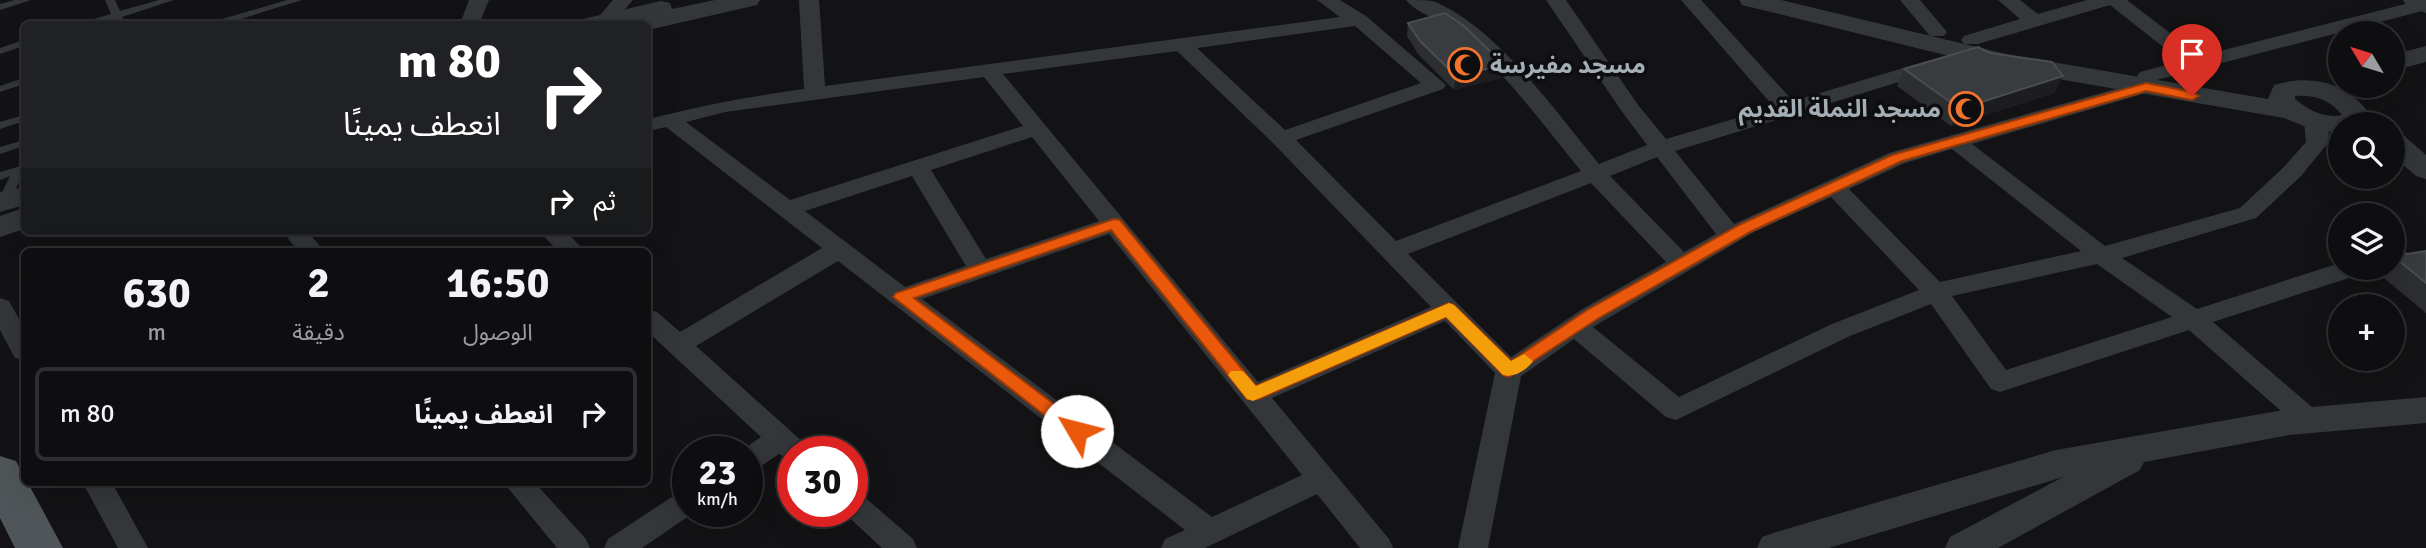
<!DOCTYPE html>
<html lang="ar">
<head>
<meta charset="utf-8">
<style>
  body { margin:0; font-family:Signika,"Noto Sans Arabic",sans-serif; background:#171719; color:#f1f3f6; direction:rtl; height:100vh; display:flex; flex-direction:column; font-size:26px; white-space:nowrap }
  * { box-sizing:border-box; margin:0 }
  p { font-size:23px; color:#9b9c9f }
  .icon { flex:none; width:38px; height:38px; fill:none; stroke:currentColor; stroke-width:2; stroke-linecap:round; stroke-linejoin:round }
  .map { position:relative; flex:1; overflow:hidden; direction:ltr }
  .drawer { position:absolute; left:21px; top:248px; width:630px; height:238px; display:flex; flex-direction:column; background:#0e0e10; border-radius:10px; box-shadow:0 7px 28px #0002,0 0 0 2px #2e2e30; direction:rtl }
  .drawer>* { flex:none }
  .guide { position:absolute; left:21px; top:21px; width:630px; height:214px; border-radius:10px; box-shadow:0 7px 28px #0002,0 0 0 2px #2e2e30; direction:rtl; background:#202124; color:#fff; overflow:hidden }
  .needle { width:46px; rotate:308deg }
  .tools { position:absolute; left:2328px; top:21px; display:grid; gap:14px }
  .tools a { display:grid; place-items:center; width:77px; height:77px; border-radius:50%; background:#0e0e10; box-shadow:0 7px 28px #0002,0 0 0 2px #2e2e30; font-size:35px }
  .speed { position:absolute; left:672px; top:436px; display:flex; gap:14px; font-size:35px; font-weight:700; text-align:center }
  .speed>* { display:grid; place-content:center; width:91px; height:91px; border-radius:50%; background:#0e0e10; box-shadow:0 7px 28px #0002,0 0 0 2px #2e2e30; line-height:1 }
  .speed small { font-size:18px; font-weight:400 }
  .speed .limit { border:10px solid #d22; background:#fff; color:#111 }
  .pin { position:absolute; display:grid; place-items:center; width:60px; height:60px; color:#fff; margin:-72px -30px; border-radius:50% 50% 50% 0; rotate:-45deg; box-shadow:0 0 7px #0007 }
  .pin .icon { rotate:45deg }
  .me { position:absolute; width:77px; margin:-38px; rotate:307deg; stroke-linejoin:round; filter:drop-shadow(0 0 5px #0008) }
  .turn { display:flex; align-items:center; gap:24px; height:147px; padding:0 35px; font-size:32px }
  .turn .icon { width:91px; height:91px; stroke-width:2.5 }
  .turn b { display:block; font-size:49px; line-height:60px }
  .then { display:flex; align-items:center; height:66px; padding:0 35px; background:#0003; gap:14px; font-size:26px }
  .eta { display:flex; justify-content:space-evenly; align-items:center; height:119px; text-align:center }
  .eta b { font-size:42px; font-weight:700; line-height:49px }
  ul { padding:0; list-style:none }
  li { display:flex; align-items:center; gap:21px; height:94px; margin:0 14px 10px; padding:0 21px; border:4px solid #2e2e30; border-radius:10px }
  li div { flex:1 }
  li b { display:block; font-size:26px }
  li em { font-style:normal }
  .map>svg:first-child { display:block }
  .lines { fill:none; stroke-linecap:round; stroke-linejoin:round }
  .service { fill:#34373a; fill-rule:evenodd }
  .minor { fill:#34373a; fill-rule:evenodd }
  .tertiary { fill:#34373a; fill-rule:evenodd }
  .primary { fill:#505559; fill-rule:evenodd }
  .wall { fill:#2c2e30 }
  .shaded-wall { fill:#1d1d1f }
  .building { fill:#393c3e; stroke:#4a4e51; stroke-width:2 }
  .route { fill:#ea580c; stroke:#983908; stroke-width:2 }
  .slow { fill:#f59e0b }
  .labels { text-anchor:middle; dominant-baseline:central; stroke-width:7; stroke-linejoin:round; paint-order:stroke }
  .poi-label { font-size:24px; font-weight:bold; fill:#a4afb5; stroke:#0e0e10; text-anchor:start }
</style>
</head>
<body>
<div class="map">
<svg width="2426" height="548" viewBox="0 0 2426 548">
  <rect width="100%" height="100%" fill="#131315"/>
  <g class="lines">
    <g class="service">
      <path d="M15 0H31L0 10V4Z"/>
      <path d="M105 0H115L120 11 159 0H174L122 17 126 24H116L114 19 96 24H82L84 22 111 14Z"/>
      <path d="M287 0H302L224 24H210L212 22Z"/>
      <path d="M24 40V46L0 54V48Z"/>
      <path d="M24 78V84L0 92V86Z"/>
      <path d="M24 115V121L0 129V122Z"/>
      <path d="M24 140V146L0 154V147Z"/>
      <path d="M24 165V172L9 202 7 205H0V197L10 176 0 180V172Z"/>
    </g>
    <g class="minor">
      <path d="M469 0H489L479 24H460Z"/>
      <path d="M613 0H633L612 24H598L595 21Z"/>
      <path d="M799 0H819L825 86 1340 17 1317 0H1340L1366 16 1446 85 1443 89 1296 140 1396 241 1581 171C1544 125 1508 77 1464 37 1449 23 1418 15 1406 0 1415 0 1426 0 1433 1 1497 27 1555 111 1599 164L1647 145 1623 113 1546 0H1566L1638 105 1666 139 1774 107 1681 0H1701L1793 101 1927 61H1941L1944 65 1941 69 1675 151 1734 224 1889 153 2144 81 2137 76 2140 72 2181 61 2110 5 1978 44H1964L1961 40 1964 36 2020 19 1998 0H2020L2038 14 2087 0H2127L2200 56 2421 0H2426V10L2149 82 2156 87 2153 91 1972 144 2105 246 2240 208 2285 166 2306 142 2304 121 2307 116H2323L2329 131 2328 143 2301 176 2256 218 2122 258 2197 309 2340 263V268H2364L2361 274 2213 322 2319 413 2323 420 2319 427 2309 430 2299 427 2189 330 2000 392 1991 389 1931 304 1850 336 1676 420 1666 417 1574 339 1521 376 1488 548H1458L1495 373 1445 321 1272 398 1389 539 1393 548H1360L1317 494 1205 548H1161L1165 539 1185 530 838 261 696 346 805 444 809 452H793V462L779 454 757 469 747 472V452H739L761 437 648 332V309L657 312 680 332 822 248 666 127 648 131V119C699 106 751 96 804 89ZM1355 26 1421 83 1285 130 1197 48ZM1177 51 1273 143 1431 307 1258 382 1003 74ZM984 77 1023 126 790 200 686 122 725 112ZM1032 137 1099 221 986 259 931 170ZM1952 149 2081 251 1940 282 1849 189 1905 163ZM1657 157 1716 234 1684 252 1610 176ZM912 176 966 266 905 287 805 211ZM1591 183 1666 262 1584 308 1511 357 1408 254ZM1831 197 1919 290 1832 324 1679 397 1593 327 1754 232ZM1109 234 1302 475 1212 517 922 299ZM2097 264 2172 317 2006 370 1952 296Z"/>
      <path d="M1900 0H1920L1947 32 1944 36H1930Z"/>
      <path d="M282 231H307L325 252H299Z"/>
      <path d="M539 231H565L586 252H559Z"/>
      <path d="M0 298 9 301 24 328V360L15 358 0 330Z"/>
      <path d="M83 483H112L148 548H118Z"/>
      <path d="M504 483H535L586 539 590 548H557Z"/>
      <path d="M688 489V511H696L642 548H604L608 539 678 493Z"/>
      <path d="M852 491 862 495 913 539 917 548H882L842 511H852Z"/>
    </g>
    <g class="tertiary">
      <path d="M715 0H760L757 5 648 30V24H579L583 19 661 1 670 3 672 9Z"/>
      <path d="M1739 0H1781L2006 54 2268 99 2274 85C2310 74 2348 82 2370 115L2365 124H2340V133L2306 127 2284 118 2006 70 1742 5ZM2295 96C2314 94 2331 100 2342 115 2325 119 2308 110 2295 99Z"/>
      <path d="M2403 0H2426V13L2406 5Z"/>
      <path d="M2426 46V62L2392 71V55Z"/>
      <path d="M2392 132 2402 134 2426 155V179L2416 176 2392 155Z"/>
      <path d="M24 187V205L0 212V192Z"/>
      <path d="M24 208V229L0 237V216Z"/>
      <path d="M2426 397V423L2289 435 2144 462 2140 470 1998 548H1945L1950 537 2063 477 1829 548H1757L1762 537 1776 532 2056 450 2289 409Z"/>
    </g>
    <path class="primary" d="M0 456 16 461 24 477V483H28L63 548H15L0 518Z"/>
  </g>
  <g class="wall">
    <path d="M1408 23 1504 65 1501 78 1454 90 1418 54 1407 36Z"/>
    <path d="M1990 53 2063 76 2054 93 1951 126 1897 86 1904 69Z"/>
    <path d="M2392 250 2407 254 2426 251V313L2373 269 2392 268Z"/>
  </g>
  <g class="shaded-wall">
    <path d="M1504 65 1501 78 1454 90 1456 76Z"/>
    <path d="M2063 76 2054 93 1951 126 1960 109Z"/>
  </g>
  <g class="building">
    <path d="M1445 13 1464 26 1504 65 1456 76 1420 41 1408 23Z"/>
    <path d="M1978 47 1990 53 2052 62 2063 76 1960 109 1904 69Z"/>
    <path d="M2400 249V252L2407 254 2426 251V283L2392 255V250Z"/>
  </g>
  <path class="route" d="M2146 83 2192 92 2199 96 2192 100 2146 91 1902 161 1752 231 1599 318 1509 377 1503 375 1446 317 1259 399H1247L1111 230 914 298 1083 426 1086 431 1083 436H1071L893 297 896 293 1114 219 1120 220 1256 386 1449 303 1454 305 1511 361 1587 310 1741 224 1892 155Z"/>
  <path class="slow" d="M1449 303 1454 305 1511 361 1524 354 1533 361C1527 370 1514 378 1503 375L1446 317 1253 401 1247 399 1228 375 1231 371H1243L1256 386Z"/>
  <defs>
    <g id="mosque-ring" transform="scale(1.75)"><circle r="9.5" fill="#0e0e10" stroke="#f1732e" stroke-width="1.5"/><path d="M3.5-4.9A6 6 0 1 0 3.5 4.9A5 5 0 1 1 3.5-4.9Z" fill="#f1732e"/></g>
  </defs>
  <g fill-rule="evenodd">
    <use href="#mosque-ring" x="1465" y="65"/>
    <use href="#mosque-ring" x="1966" y="109"/>
  </g>
  <g class="labels">
    <g class="poi-label">
      <text x="1490" y="65">مسجد مفيرسة</text>
      <text x="1941" y="109" text-anchor="end">مسجد النملة القديم</text>
    </g>
  </g>
</svg>
<div class="tools">
<a><svg class="needle" viewBox="-14 -14 28 28"><path d="M0-13l5 13h-10z" fill="#e53935"/><path d="M0 13l5-13h-10z" fill="#9b9c9f"/></svg></a>
<a><svg class="icon" aria-label="search" viewBox="0 0 24 24"><circle cx="10" cy="10" r="6"/><path d="M15 15l6 6"/></svg></a>
<a><svg class="icon" aria-label="layers" viewBox="0 0 24 24"><path d="M12 4l9 5-9 5-9-5zM3 14l9 5 9-5"/></svg></a>
<a>+</a>
</div>
<div class="speed"><div>23<small>km/h</small></div><div class="limit">30</div></div>
<div class="pin" style="left:2192px;top:96px;background:#d93025"><svg class="icon" aria-label="arrive" viewBox="0 0 24 24"><path d="M6 21V4h12l-3 4 3 4H6"/></svg></div>
<svg class="me" style="left:1077px;top:431px" viewBox="-20 -20 40 40"><circle r="19" fill="#fff"/><path d="M0-13L10 11 0 6-10 11z" fill="#ea580c"/></svg>
<div class="guide">
<div class="turn"><svg class="icon" aria-label="right" viewBox="0 0 24 24"><path d="M7 20v-9h11M14 6l5 5-5 5"/></svg><div><b>80 m</b>انعطف يمينًا</div></div>
<div class="then">ثم<svg class="icon" aria-label="right" viewBox="0 0 24 24"><path d="M7 20v-9h11M14 6l5 5-5 5"/></svg></div>
</div>
<section class="drawer">
<div class="eta">
<div><b>16:50</b><p>الوصول</p></div>
<div><b>2</b><p>دقيقة</p></div>
<div><b>630</b><p>m</p></div>
</div>
<ul>
<li><svg class="icon" aria-label="right" viewBox="0 0 24 24"><path d="M7 20v-9h11M14 6l5 5-5 5"/></svg><div><b>انعطف يمينًا</b></div><em>80 m</em></li>
</ul>
</section>
</div>
</body>
</html>
